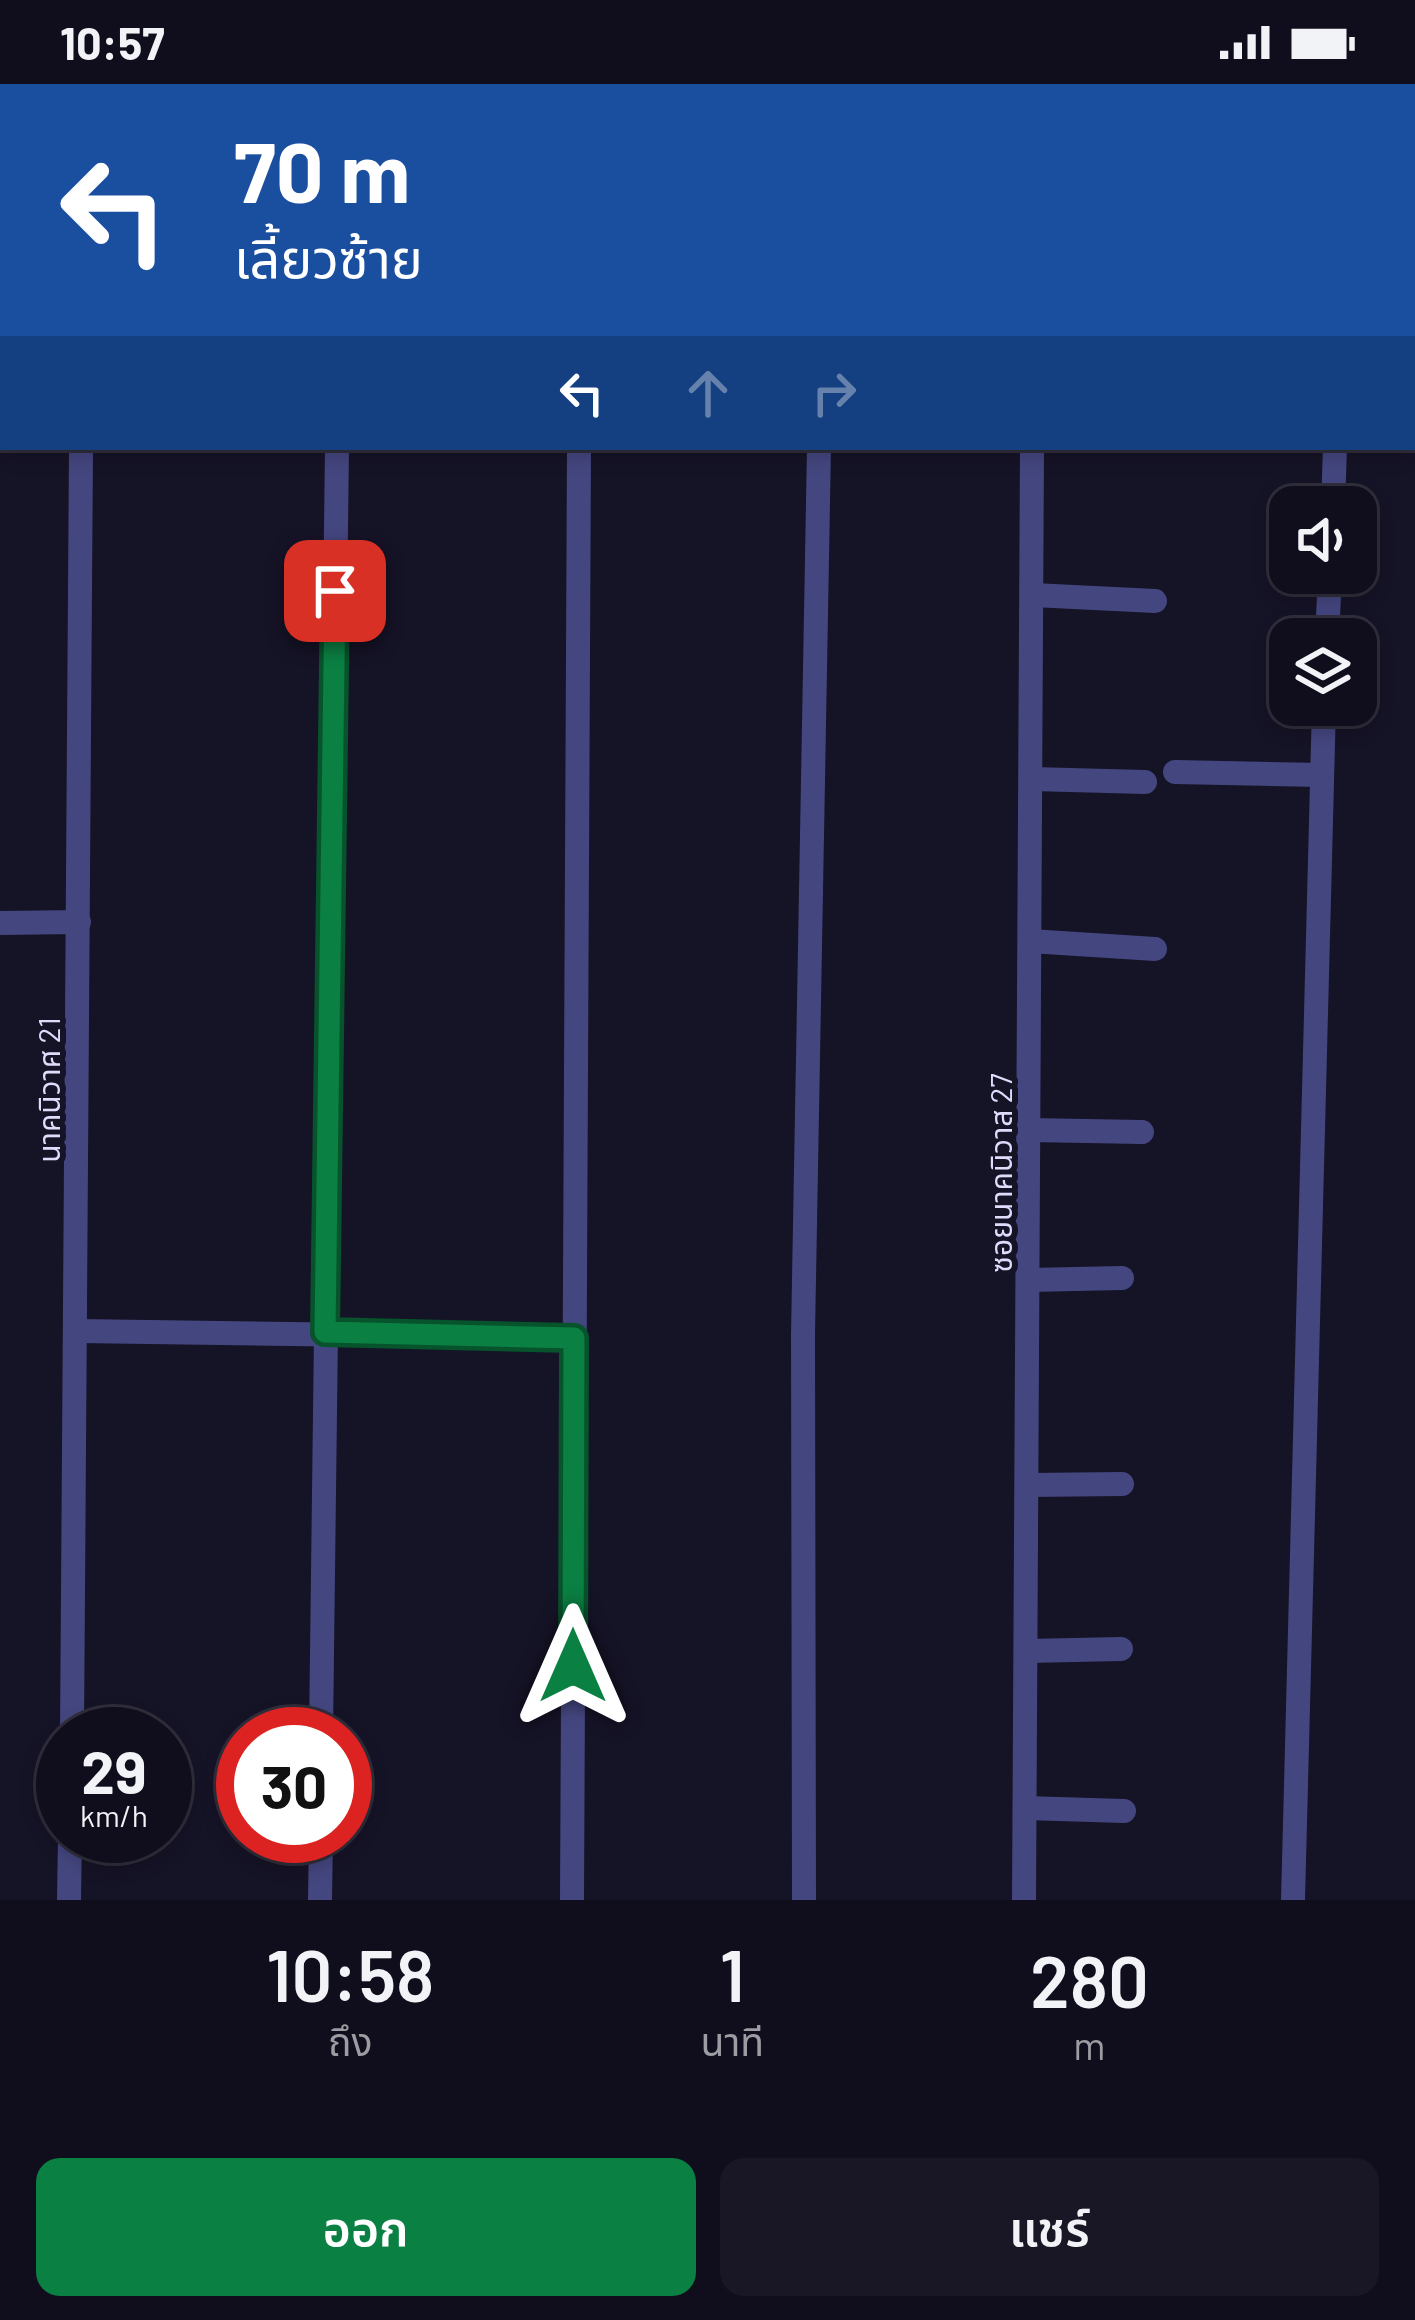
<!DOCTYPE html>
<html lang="th">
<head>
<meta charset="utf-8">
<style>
  body { margin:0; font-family:Barlow,"Noto Sans Thai",sans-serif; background:#191725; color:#f1f3f6; height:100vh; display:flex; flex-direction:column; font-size:45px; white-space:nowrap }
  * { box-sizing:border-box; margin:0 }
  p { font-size:39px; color:#9c9ca3 }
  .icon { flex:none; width:66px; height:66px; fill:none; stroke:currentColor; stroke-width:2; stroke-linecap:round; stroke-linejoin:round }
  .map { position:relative; height:1816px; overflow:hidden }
  .drawer { display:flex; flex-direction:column; background:#100e1c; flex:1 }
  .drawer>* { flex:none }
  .banner { position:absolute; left:0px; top:0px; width:1416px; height:366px; box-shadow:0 6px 18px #0003,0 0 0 3px #302e3b; background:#1a4fa0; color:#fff; overflow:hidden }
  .controls { position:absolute; left:1269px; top:402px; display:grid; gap:24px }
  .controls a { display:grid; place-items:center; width:108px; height:108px; border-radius:24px; background:#100e1c; box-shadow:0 6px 18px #0003,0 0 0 3px #302e3b; font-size:60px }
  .speed { position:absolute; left:36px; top:1623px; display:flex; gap:24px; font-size:60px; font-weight:700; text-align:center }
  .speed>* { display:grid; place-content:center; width:156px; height:156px; border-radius:50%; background:#100e1c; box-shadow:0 6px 18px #0003,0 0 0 3px #302e3b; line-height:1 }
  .speed small { font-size:30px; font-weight:400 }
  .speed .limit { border:18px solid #d22; background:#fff; color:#111 }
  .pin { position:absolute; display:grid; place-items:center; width:102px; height:102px; color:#fff; margin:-51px; border-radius:24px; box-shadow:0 6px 18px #0006 }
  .me { position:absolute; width:132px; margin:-66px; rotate:0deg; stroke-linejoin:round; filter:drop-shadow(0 0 9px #0008) }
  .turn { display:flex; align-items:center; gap:42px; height:252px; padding:0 36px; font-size:54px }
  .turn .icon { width:156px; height:156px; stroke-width:2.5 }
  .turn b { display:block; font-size:84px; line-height:102px }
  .lanes { display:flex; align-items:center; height:114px; padding:0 36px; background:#0003; justify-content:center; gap:60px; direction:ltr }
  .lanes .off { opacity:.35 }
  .eta { display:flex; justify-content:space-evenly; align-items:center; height:204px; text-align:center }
  .eta b { font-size:72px; font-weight:600; line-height:84px }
  .primary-button { display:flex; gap:24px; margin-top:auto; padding:24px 36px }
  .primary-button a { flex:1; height:138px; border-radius:24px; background:#0b8043; color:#fff; font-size:48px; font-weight:600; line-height:138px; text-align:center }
  .primary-button a+a { background:#191725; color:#f1f3f6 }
  .status { display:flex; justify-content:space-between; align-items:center; height:84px; padding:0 60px; background:#100e1c; direction:ltr }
  .status svg { height:33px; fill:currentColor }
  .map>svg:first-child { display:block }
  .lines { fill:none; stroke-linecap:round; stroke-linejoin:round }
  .minor { stroke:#44467f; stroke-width:24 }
  .route-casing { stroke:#07532c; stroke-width:30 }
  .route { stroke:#0b8043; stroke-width:21 }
  .labels { text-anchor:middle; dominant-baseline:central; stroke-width:12; stroke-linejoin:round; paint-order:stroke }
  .street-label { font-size:30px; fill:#dddcfb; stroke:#151326 }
</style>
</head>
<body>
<div class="status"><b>10:57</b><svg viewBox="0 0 49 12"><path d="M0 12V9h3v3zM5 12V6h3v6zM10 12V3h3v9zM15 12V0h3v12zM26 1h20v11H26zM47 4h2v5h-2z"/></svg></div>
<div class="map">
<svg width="1415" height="1816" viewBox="0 0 1415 1816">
  <rect width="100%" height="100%" fill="#151326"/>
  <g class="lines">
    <g class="minor">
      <path d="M338 0V3"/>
      <path d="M1033 0V3"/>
      <path d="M85 3V0"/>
      <path d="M600 3V0"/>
      <path d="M824 3V0"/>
      <path d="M1346 3V0"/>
      <path d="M1333 423 1335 363"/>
      <path d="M1033 511 1155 517"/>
      <path d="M1327 555 1330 489"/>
      <path d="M1175 688 1321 691"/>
      <path d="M1032 695 1145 698"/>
      <path d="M0 839 79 838"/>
      <path d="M1030 857 1155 865"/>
      <path d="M1030 1046 1142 1048"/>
      <path d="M1029 1196 1122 1194"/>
      <path d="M77 1247 574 1254"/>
      <path d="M1028 1401 1122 1400"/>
      <path d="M1027 1567 1121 1565"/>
      <path d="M72 1650 81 363"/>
      <path d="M321 1650 337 363"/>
      <path d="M1025 1724 1124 1727"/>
      <path d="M69 1816 70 1752"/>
      <path d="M320 1816 321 1752"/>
      <path d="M572 1816 579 363"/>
      <path d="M804 1816 803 1251 819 363"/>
      <path d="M1024 1816 1032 363"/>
      <path d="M1293 1816 1324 621"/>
    </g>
  </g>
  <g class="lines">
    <g class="route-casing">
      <path id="route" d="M335 507 325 1248 574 1254 573 1582"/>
    </g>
    <use href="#route" class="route"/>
  </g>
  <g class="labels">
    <g class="street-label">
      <text transform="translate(48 1006) rotate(-90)">นาคนิวาศ 21</text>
      <text transform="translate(1000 1089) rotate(-90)">ซอยนาคนิวาส 27</text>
    </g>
  </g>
</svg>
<div class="controls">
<a><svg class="icon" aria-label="sound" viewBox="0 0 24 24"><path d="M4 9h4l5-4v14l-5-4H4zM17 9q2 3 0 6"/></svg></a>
<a><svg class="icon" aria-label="layers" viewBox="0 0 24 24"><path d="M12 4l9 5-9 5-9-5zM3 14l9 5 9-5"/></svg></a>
</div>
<div class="speed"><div>29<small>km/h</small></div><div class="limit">30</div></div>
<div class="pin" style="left:335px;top:507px;background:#d93025"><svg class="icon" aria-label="arrive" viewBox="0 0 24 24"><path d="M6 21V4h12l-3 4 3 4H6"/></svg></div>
<svg class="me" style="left:573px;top:1582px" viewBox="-20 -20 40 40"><path d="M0-17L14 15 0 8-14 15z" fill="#0b8043" stroke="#fff" stroke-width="4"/></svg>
<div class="banner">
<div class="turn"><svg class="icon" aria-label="left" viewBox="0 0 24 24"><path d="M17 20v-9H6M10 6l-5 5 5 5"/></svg><div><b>70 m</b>เลี้ยวซ้าย</div></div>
<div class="lanes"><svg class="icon" aria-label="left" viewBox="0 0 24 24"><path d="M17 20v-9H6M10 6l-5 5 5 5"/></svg><svg class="icon off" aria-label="ahead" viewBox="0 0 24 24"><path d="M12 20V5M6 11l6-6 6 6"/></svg><svg class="icon off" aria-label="right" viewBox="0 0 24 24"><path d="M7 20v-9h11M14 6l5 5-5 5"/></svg></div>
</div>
</div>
<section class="drawer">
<div class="eta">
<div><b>10:58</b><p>ถึง</p></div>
<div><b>1</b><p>นาที</p></div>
<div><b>280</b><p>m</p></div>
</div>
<div class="primary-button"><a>ออก</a><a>แชร์</a></div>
</section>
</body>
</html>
